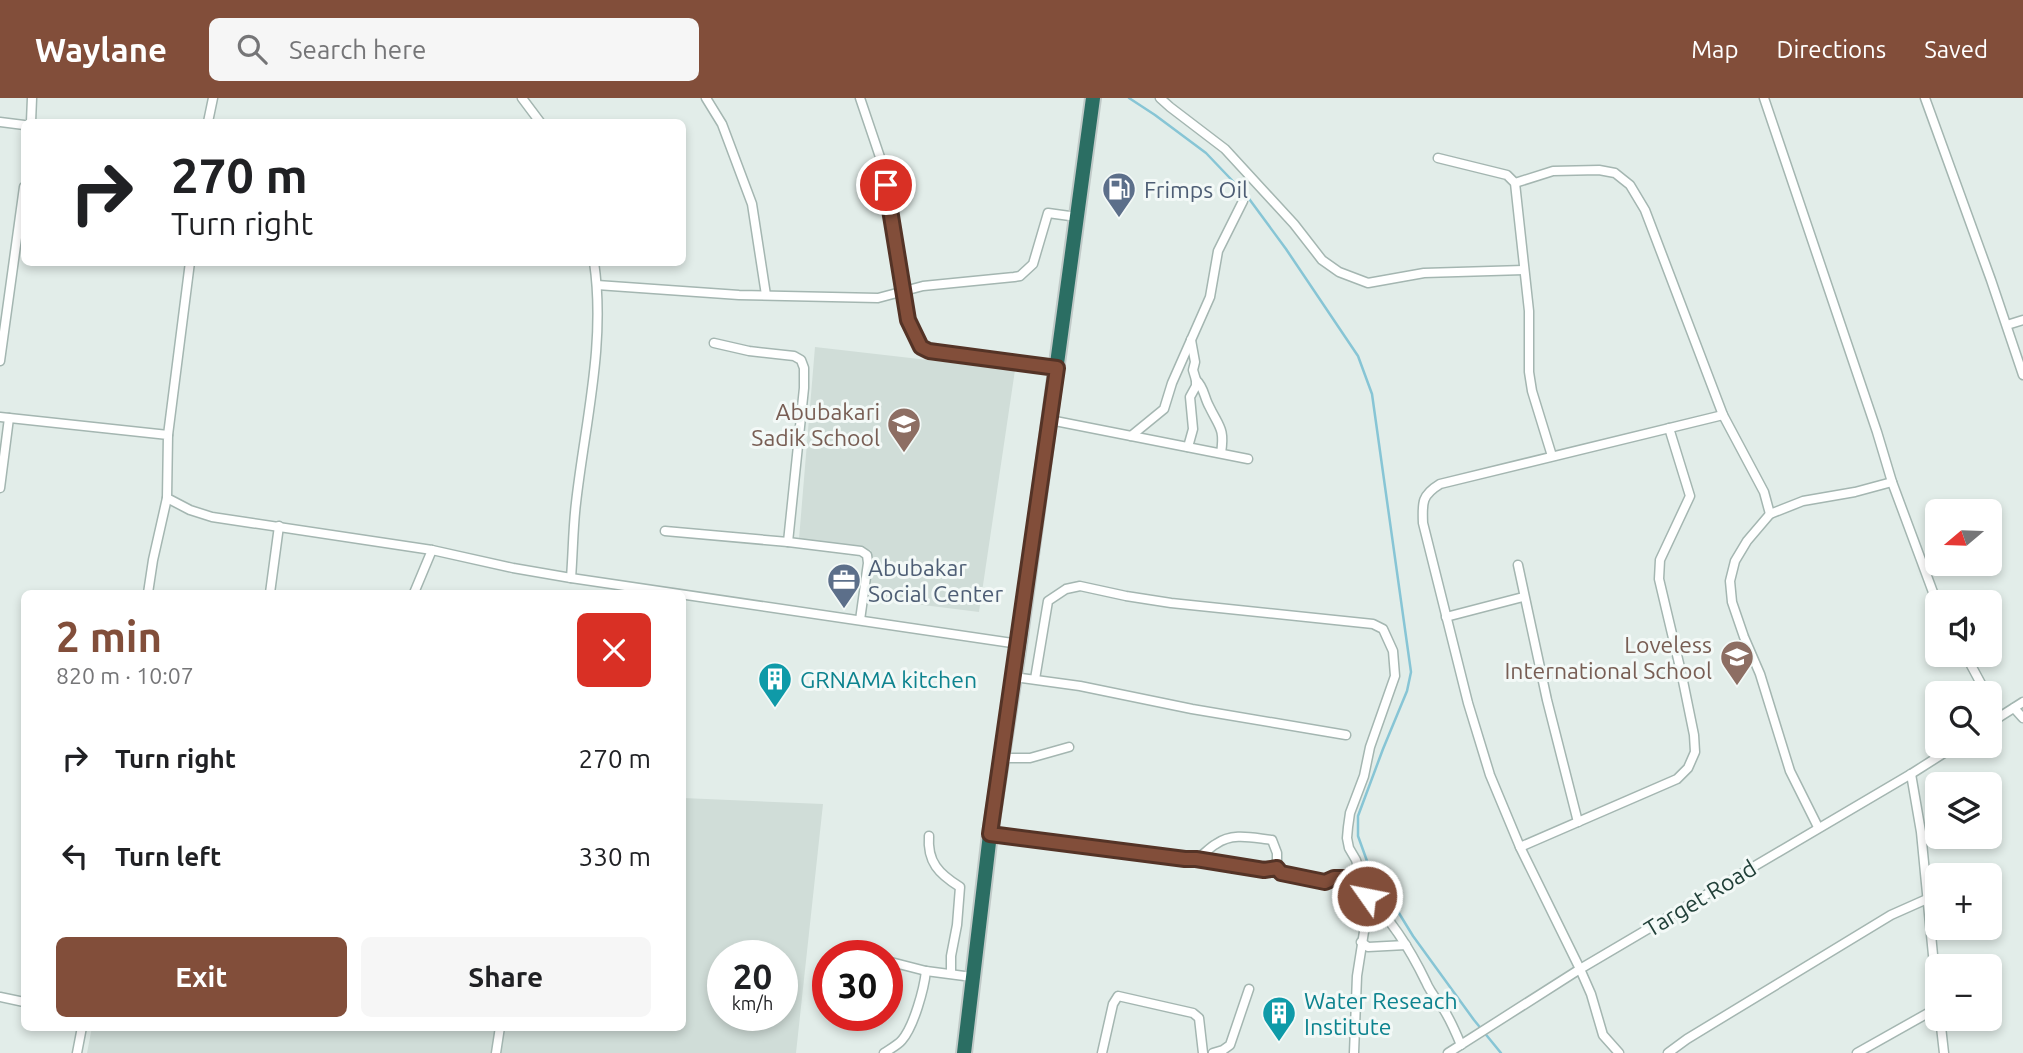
<!DOCTYPE html>
<html lang="en">
<head>
<meta charset="utf-8">
<style>
  body { margin:0; font-family:Ubuntu,sans-serif; background:#f6f6f6; color:#202124; height:100vh; display:flex; flex-direction:column; font-size:26px; white-space:nowrap }
  * { box-sizing:border-box; margin:0 }
  p { font-size:23px; color:#757577 }
  .icon { flex:none; width:38px; height:38px; fill:none; stroke:currentColor; stroke-width:2; stroke-linecap:round; stroke-linejoin:round }
  .map { position:relative; flex:1; overflow:hidden }
  .side { position:absolute; left:21px; top:492px; width:665px; height:441px; display:flex; flex-direction:column; background:#fff; border-radius:10px; box-shadow:0 4px 10px #0003 }
  .side>* { flex:none }
  .hud { position:absolute; left:21px; top:21px; width:665px; height:147px; border-radius:10px; box-shadow:0 4px 10px #0003; background:#fff; color:#202124; overflow:hidden }
  .needle { width:46px; rotate:251deg }
  .buttons { position:absolute; left:1925px; top:401px; display:grid; gap:14px }
  .buttons a { display:grid; place-items:center; width:77px; height:77px; border-radius:10px; background:#fff; box-shadow:0 4px 10px #0003; font-size:35px }
  .speed { position:absolute; left:707px; top:842px; display:flex; gap:14px; font-size:35px; font-weight:700; text-align:center }
  .speed>* { display:grid; place-content:center; width:91px; height:91px; border-radius:50%; background:#fff; box-shadow:0 4px 10px #0003; line-height:1 }
  .speed small { font-size:18px; font-weight:400 }
  .speed .limit { border:10px solid #d22; background:#fff; color:#111 }
  .pin { position:absolute; display:grid; place-items:center; width:60px; height:60px; color:#fff; margin:-30px; border:4px solid #fff; border-radius:50%; box-shadow:0 2px 7px #0007 }
  .me { position:absolute; width:77px; margin:-38px; rotate:303deg; stroke-linejoin:round; filter:drop-shadow(0 0 5px #0008) }
  .turn { display:flex; align-items:center; gap:24px; height:147px; padding:0 35px; font-size:32px }
  .turn .icon { width:91px; height:91px; stroke-width:2.5 }
  .turn b { display:block; font-size:49px; line-height:60px }
  .round { display:grid; place-items:center; flex:none; width:74px; height:74px; border-radius:10px; background:#f6f6f6 }
  .summary { display:flex; align-items:center; justify-content:space-between; height:119px; padding:0 35px }
  h1 { font-size:42px; font-weight:600; line-height:52px; color:#824e3a }
  .cta { display:flex; gap:14px; margin-top:auto; padding:14px 35px }
  .cta a { flex:1; height:80px; border-radius:10px; background:#824e3a; color:#fff; font-size:28px; font-weight:600; line-height:80px; text-align:center }
  .cta a+a { background:#f6f6f6; color:#202124 }
  ul { padding:0; list-style:none }
  li { display:flex; align-items:center; gap:21px; height:98px; padding:0 35px }
  li div { flex:1 }
  li b { display:block; font-size:26px }
  li em { font-style:normal }
  header { display:flex; align-items:center; gap:42px; box-sizing:border-box; height:98px; padding:0 35px; background:#824e3a; color:#fff }
  header strong { font-size:33px }
  nav { display:flex; gap:38px; margin-inline-start:auto; font-size:24px }
  .search { width:490px; height:63px; background:#f6f6f6; display:flex; align-items:center; gap:18px; box-sizing:border-box; padding:0 24px; border-radius:10px; color:#757577; font-size:26px }
  .map>svg:first-child { display:block }
  .built { fill:#d0ddd8; fill-rule:evenodd }
  .lines { fill:none; stroke-linecap:round; stroke-linejoin:round }
  .stream { stroke:#87c5d5; stroke-width:2.5 }
  .street-casing { stroke:#a4b6b1; stroke-width:11 }
  .highway-casing { stroke:#c1cac8; stroke-width:18 }
  .street { stroke:#fff; stroke-width:8 }
  .highway { stroke:#2b6e63; stroke-width:14 }
  .route-casing { stroke:#543326; stroke-width:18 }
  .route { stroke:#824e3a; stroke-width:12 }
  .labels { text-anchor:middle; dominant-baseline:central; stroke-width:6; stroke-linejoin:round; paint-order:stroke }
  .service-label { font-size:23px; fill:#4e5e75; stroke:#f3f9f7; text-anchor:start }
  .education-label { font-size:23px; fill:#785e54; stroke:#f3f9f7; text-anchor:end }
  .culture-label { font-size:23px; fill:#0d838f; stroke:#f3f9f7; text-anchor:start }
  .street-label { font-size:23px; fill:#214039; stroke:#f3f9f7 }
</style>
</head>
<body>
<header>
<strong>Waylane</strong>
<div class="search"><svg class="icon" aria-label="search" viewBox="0 0 24 24"><circle cx="10" cy="10" r="6"/><path d="M15 15l6 6"/></svg>Search here</div>
<nav><a>Map</a><a>Directions</a><a>Saved</a></nav>
</header>
<div class="map">
<svg width="2023" height="955" viewBox="0 0 2023 955">
  <rect width="100%" height="100%" fill="#e2ede9"/>
  <g class="built">
    <path d="M815 249 1015 272 979 514 867 500 871 452 799 441Z"/>
    <path d="M683 700 823 706 796 955H87L92 929H682ZM723 858H782V917H723Z"/>
  </g>
  <g class="lines">
    <path class="stream" d="M1129 0 1155 17 1206 55 1247 98 1286 151 1358 258 1372 296 1411 574 1407 593 1383 651 1358 718V738L1367 763 1413 838 1474 922 1501 955"/>
    <g class="street-casing">
      <g id="street">
        <path d="M522 0 540 24"/>
        <path d="M706 0 722 26 752 106 766 197"/>
        <path d="M860 0 882 65 908 222 921 249 929 253 1057 270"/>
        <path d="M1160 0 1170 9 1225 51 1294 126 1322 162 1339 174 1368 185 1424 175 1524 172"/>
        <path d="M1764 0 1877 334 1892 384 1937 505"/>
        <path d="M1925 0 1991 182 2023 277"/>
        <path d="M0 24 24 27"/>
        <path d="M31 24 32 0"/>
        <path d="M208 24 213 0"/>
        <path d="M1438 60 1507 77 1515 85 1529 213V274L1532 293 1552 358"/>
        <path d="M1515 85 1553 73 1599 72 1615 75 1630 87 1645 112 1723 317 1764 394 1770 416"/>
        <path d="M597 187 739 197 878 200 923 188 1014 179 1020 178 1033 166 1048 115 1077 119"/>
        <path d="M2007 227 2023 222"/>
        <path d="M714 245 749 253 794 258 801 262 804 270V290L788 444"/>
        <path d="M0 263 24 89"/>
        <path d="M1196 282C1204 289 1204 299 1209 308 1219 329 1225 330 1221 355"/>
        <path d="M0 319 168 337 167 400 190 412 212 419 432 452 513 470 571 480 1019 546"/>
        <path d="M1050 322 1248 361"/>
        <path d="M168 337 190 164"/>
        <path d="M1131 338 1164 311 1172 285 1210 199 1218 153 1243 103"/>
        <path d="M1188 349 1193 331 1190 299 1196 288V282L1193 272 1195 264 1191 242"/>
        <path d="M0 390 9 320"/>
        <path d="M665 433 788 444 861 453 867 457 868 465 860 522"/>
        <path d="M1518 467 1547 602 1578 724"/>
        <path d="M571 480C573 455 573 429 576 405 585 325 606 245 594 164"/>
        <path d="M148 495 153 462 167 400"/>
        <path d="M270 495 279 428"/>
        <path d="M414 495 432 452"/>
        <path d="M1446 519 1523 499"/>
        <path d="M1965 556 1986 595"/>
        <path d="M1014 579 1080 588 1192 611 1346 637"/>
        <path d="M1035 581 1048 503 1066 491 1080 488 1126 498 1171 505 1373 526 1383 531 1393 553 1395 578 1370 649 1364 678 1350 715 1348 729 1347 740 1349 750 1356 762 1367 798 1366 821 1357 878 1354 955"/>
        <path d="M1990 602 1999 619"/>
        <path d="M2014 610 2023 620"/>
        <path d="M1990 625 2023 604"/>
        <path d="M1002 660H1030L1069 649"/>
        <path d="M1911 676 1921 734 1937 898"/>
        <path d="M1818 729 1790 673 1760 576 1744 539 1732 504 1730 483 1735 463 1747 443 1770 416 1803 403 1855 394 1892 384"/>
        <path d="M990 736 1192 762C1202 760 1207 751 1216 746 1233 734 1253 740 1272 742L1277 755V770L1281 775C1294 778 1308 781 1321 783 1335 785 1338 778 1355 784"/>
        <path d="M929 738C927 764 939 776 960 789L957 827 951 858V875"/>
        <path d="M1520 749 1677 681 1688 670 1695 654 1694 637 1682 578 1659 481 1660 462 1690 398 1669 330"/>
        <path d="M1196 761 1264 772 1277 770"/>
        <path d="M1367 798C1392 822 1411 853 1426 884 1430 894 1438 903 1444 912 1451 923 1456 935 1461 947"/>
        <path d="M1361 844 1368 849 1406 847"/>
        <path d="M887 863 926 873 972 879"/>
        <path d="M0 899 24 904"/>
        <path d="M1940 920 1944 955"/>
        <path d="M77 955 82 929"/>
        <path d="M496 955 500 929"/>
        <path d="M884 955C890 951 898 947 902 942 914 928 924 891 926 873"/>
        <path d="M1102 955 1113 906 1118 898 1193 915 1199 920 1203 955"/>
        <path d="M1213 955 1223 952 1230 947 1249 891"/>
        <path d="M1448 955 1580 871 1911 676 1955 648"/>
        <path d="M1619 955 1603 937 1591 896 1580 871 1520 749 1490 677 1468 605 1423 425C1422 404 1422 397 1440 386L1723 317"/>
        <path d="M1668 955 1687 941 1891 817 1927 801"/>
        <path d="M1857 955 1937 910"/>
      </g>
    </g>
    <g class="highway-casing">
      <path id="highway" d="M964 955 990 736 1019 546 1093 0"/>
    </g>
    <use href="#street" class="street"/>
    <use href="#highway" class="highway"/>
  </g>
  <g class="lines">
    <g class="route-casing">
      <path id="route" d="M886 87 908 222 921 249 929 253 1057 270 990 736 1185 761H1196L1264 772 1277 770 1281 775 1325 784 1334 780H1345L1355 784 1367 798"/>
    </g>
    <use href="#route" class="route"/>
  </g>
  <defs>
    <g id="fuel-pin" transform="scale(1.75)"><path d="M0 17L-7.5 6A9.5 9.5 0 1 1 7.5 6Z" fill="#5c6f8a" stroke="#f3f9f7"/><path d="M-5.5-6h7V0h2V4h1.3V-2.5L3-4.5l.8-.8L6-3V5H2.5V1h-1V6h-7ZM-4.2-4.7v3.2H.2V-4.7Z" fill="#fff"/></g>
    <g id="school-pin" transform="scale(1.75)"><path d="M0 17L-7.5 6A9.5 9.5 0 1 1 7.5 6Z" fill="#8d6e63" stroke="#f3f9f7"/><path d="M0-5L7-2L0 1L-7-2ZM-4 1L0 2.5L4 1V4Q0 6-4 4Z" fill="#fff"/></g>
    <g id="office-pin" transform="scale(1.75)"><path d="M0 17L-7.5 6A9.5 9.5 0 1 1 7.5 6Z" fill="#5c6f8a" stroke="#f3f9f7"/><path d="M-6-3h4V-5.5h4V-3h4V5H-6ZM-1-4.5V-3h2v-1.5ZM-6 0V1H6V0Z" fill="#fff"/></g>
    <g id="building-pin" transform="scale(1.75)"><path d="M0 17L-7.5 6A9.5 9.5 0 1 1 7.5 6Z" fill="#0f9aa8" stroke="#f3f9f7"/><path d="M-4-6H4V6H1V3H-1V6H-4ZM-2.5-4.3h1.7v1.8h-1.7ZM.8-4.3h1.7v1.8H.8ZM-2.5-1h1.7V.8h-1.7ZM.8-1h1.7V.8H.8Z" fill="#fff"/></g>
  </defs>
  <g fill-rule="evenodd">
    <use href="#fuel-pin" x="1119" y="91"/>
    <use href="#school-pin" x="904" y="326"/>
    <use href="#office-pin" x="844" y="482"/>
    <use href="#school-pin" x="1737" y="559"/>
    <use href="#building-pin" x="775" y="581"/>
    <use href="#building-pin" x="1279" y="915"/>
  </g>
  <g class="labels">
    <g class="service-label">
      <text x="1144" y="91">Frimps Oil</text>
      <text x="868" y="469">Abubakar<tspan x="868" dy="26">Social Center</tspan></text>
    </g>
    <g class="education-label">
      <text x="880" y="313">Abubakari<tspan x="880" dy="26">Sadik School</tspan></text>
      <text x="1712" y="546">Loveless<tspan x="1712" dy="26">International School</tspan></text>
    </g>
    <g class="culture-label">
      <text x="800" y="581">GRNAMA kitchen</text>
      <text x="1304" y="902">Water Reseach<tspan x="1304" dy="26">Institute</tspan></text>
    </g>
    <g class="street-label">
      <text transform="translate(1700 800) rotate(-31)">Target Road</text>
    </g>
  </g>
</svg>
<div class="buttons">
<a><svg class="needle" viewBox="-14 -14 28 28"><path d="M0-13l5 13h-10z" fill="#e53935"/><path d="M0 13l5-13h-10z" fill="#757577"/></svg></a>
<a><svg class="icon" aria-label="sound" viewBox="0 0 24 24"><path d="M4 9h4l5-4v14l-5-4H4zM17 9q2 3 0 6"/></svg></a>
<a><svg class="icon" aria-label="search" viewBox="0 0 24 24"><circle cx="10" cy="10" r="6"/><path d="M15 15l6 6"/></svg></a>
<a><svg class="icon" aria-label="layers" viewBox="0 0 24 24"><path d="M12 4l9 5-9 5-9-5zM3 14l9 5 9-5"/></svg></a>
<a>+</a>
<a>−</a>
</div>
<div class="speed"><div>20<small>km/h</small></div><div class="limit">30</div></div>
<div class="pin" style="left:886px;top:87px;background:#d93025"><svg class="icon" aria-label="arrive" viewBox="0 0 24 24"><path d="M6 21V4h12l-3 4 3 4H6"/></svg></div>
<svg class="me" style="left:1367px;top:798px" viewBox="-20 -20 40 40"><circle r="17" fill="#824e3a" stroke="#fff" stroke-width="3"/><path d="M0-11L8 9 0 5-8 9z" fill="#fff"/></svg>
<div class="hud">
<div class="turn"><svg class="icon" aria-label="right" viewBox="0 0 24 24"><path d="M7 20v-9h11M14 6l5 5-5 5"/></svg><div><b>270 m</b>Turn right</div></div>
</div>
<section class="side">
<div class="summary"><div><h1>2 min</h1><p>820 m · 10:07</p></div><a class="round" style="background:#d93025;color:#fff"><svg class="icon" aria-label="close" viewBox="0 0 24 24"><path d="M6 6l12 12M18 6L6 18"/></svg></a></div>
<ul>
<li><svg class="icon" aria-label="right" viewBox="0 0 24 24"><path d="M7 20v-9h11M14 6l5 5-5 5"/></svg><div><b>Turn right</b></div><em>270 m</em></li>
<li><svg class="icon" aria-label="left" viewBox="0 0 24 24"><path d="M17 20v-9H6M10 6l-5 5 5 5"/></svg><div><b>Turn left</b></div><em>330 m</em></li>
</ul>
<div class="cta"><a>Exit</a><a>Share</a></div>
</section>
</div>
</body>
</html>
